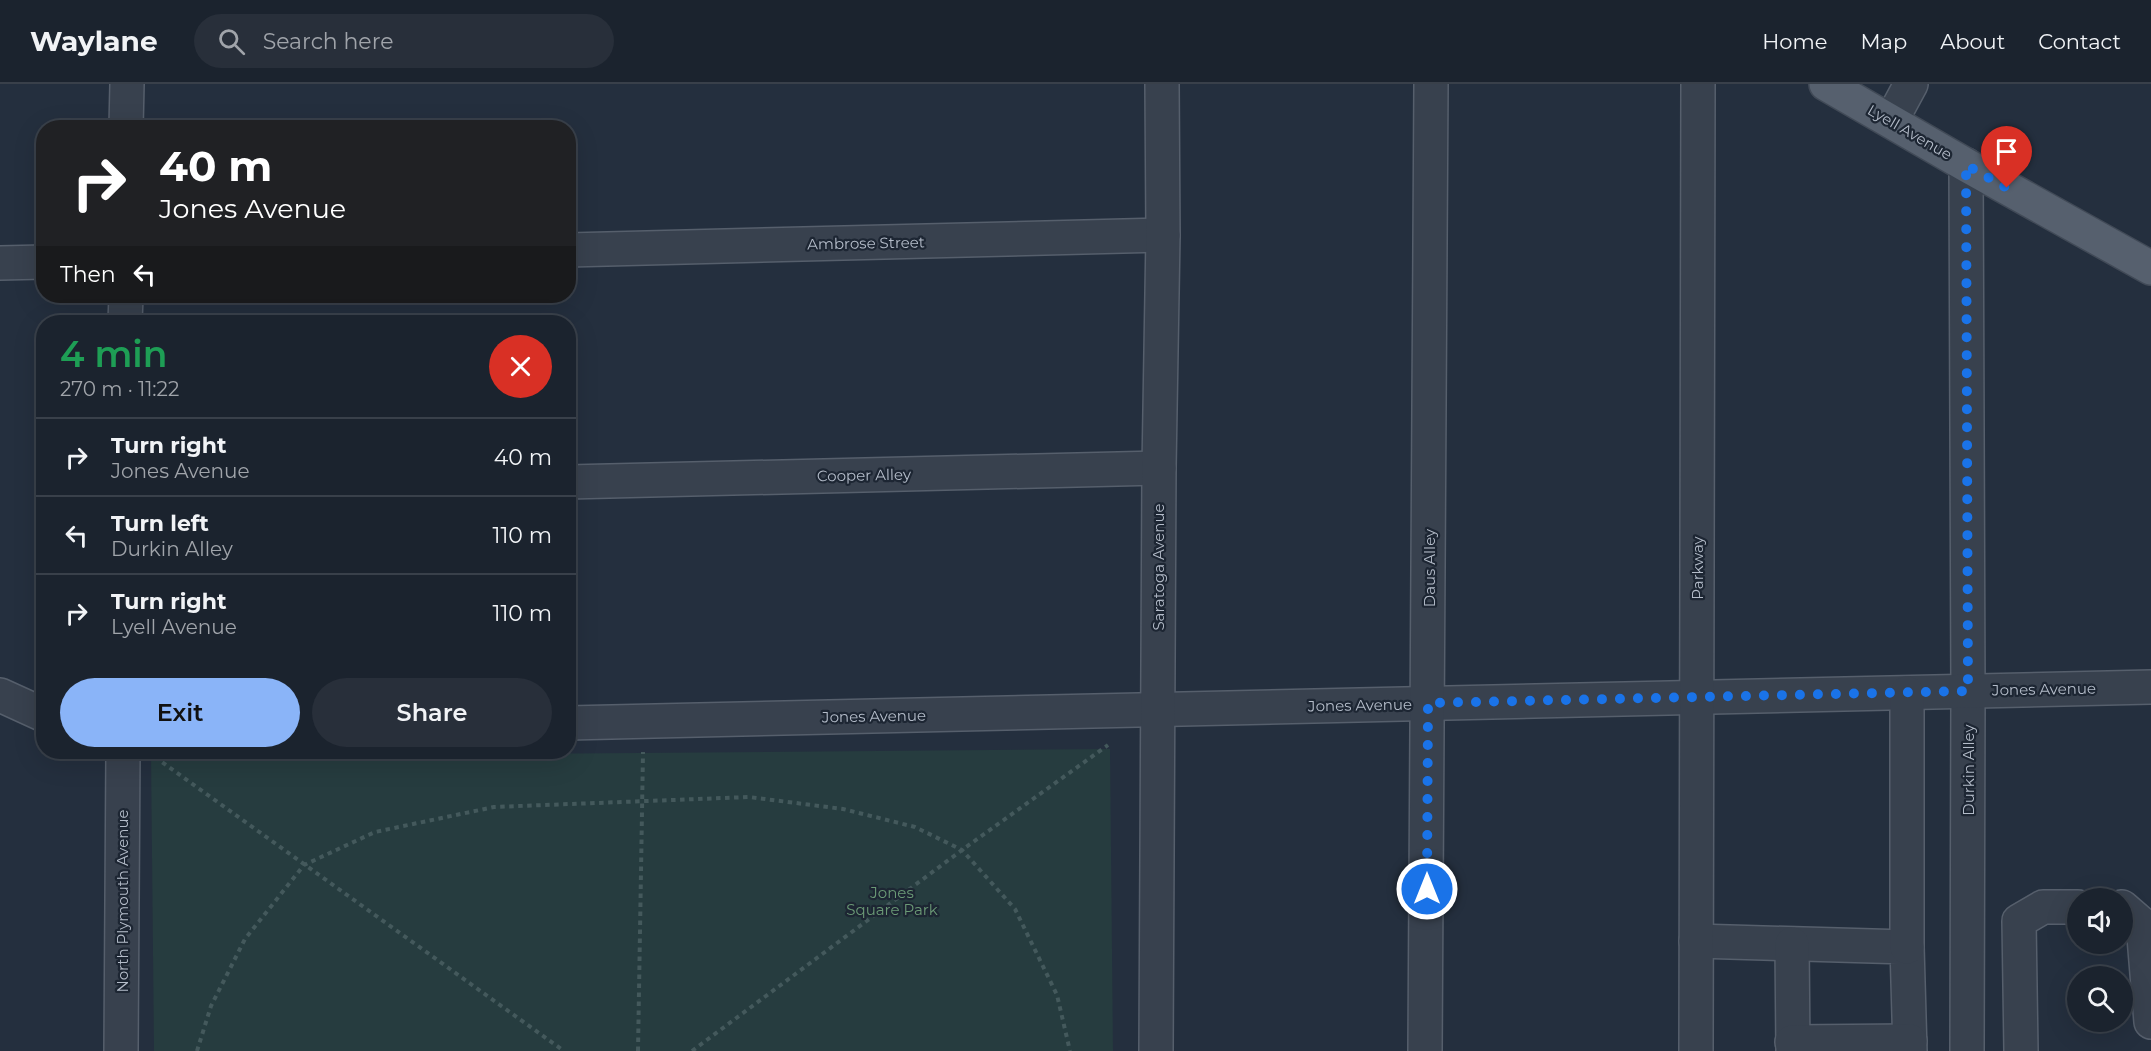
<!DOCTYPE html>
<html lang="en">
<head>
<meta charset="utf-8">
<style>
  body { margin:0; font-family:Montserrat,sans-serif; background:#282f3a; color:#f1f3f6; height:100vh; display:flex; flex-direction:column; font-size:22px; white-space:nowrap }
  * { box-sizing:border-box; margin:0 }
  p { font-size:20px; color:#a0a4aa }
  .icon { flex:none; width:33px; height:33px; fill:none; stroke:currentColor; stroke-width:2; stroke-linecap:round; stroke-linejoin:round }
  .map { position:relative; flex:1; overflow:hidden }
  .sheet { position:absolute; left:36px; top:231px; width:540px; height:444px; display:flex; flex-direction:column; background:#1b232e; border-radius:24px; box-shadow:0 6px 24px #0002,0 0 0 2px #39404a }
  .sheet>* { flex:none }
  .guide { position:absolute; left:36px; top:36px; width:540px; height:183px; border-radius:24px; box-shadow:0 6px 24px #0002,0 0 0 2px #39404a; background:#202124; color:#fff; overflow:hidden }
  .buttons { position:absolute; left:2067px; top:804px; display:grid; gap:12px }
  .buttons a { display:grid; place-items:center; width:66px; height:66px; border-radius:50%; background:#1b232e; box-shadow:0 6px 24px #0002,0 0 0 2px #39404a; font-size:30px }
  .pin { position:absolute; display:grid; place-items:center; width:51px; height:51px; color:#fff; margin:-62px -26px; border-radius:50% 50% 50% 0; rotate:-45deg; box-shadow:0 0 6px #0007 }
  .pin .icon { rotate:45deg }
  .me { position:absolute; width:66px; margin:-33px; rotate:0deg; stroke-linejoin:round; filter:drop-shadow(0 0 4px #0008) }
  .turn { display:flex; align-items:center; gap:21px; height:126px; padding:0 24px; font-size:27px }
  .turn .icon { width:78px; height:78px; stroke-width:2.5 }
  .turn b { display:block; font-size:42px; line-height:51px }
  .then { display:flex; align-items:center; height:57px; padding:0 24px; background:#0003; gap:12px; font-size:22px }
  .round { display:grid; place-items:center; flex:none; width:63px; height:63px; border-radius:32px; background:#282f3a }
  .head { display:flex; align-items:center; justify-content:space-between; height:102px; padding:0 24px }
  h1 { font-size:36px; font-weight:600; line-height:45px; color:#1e9e55 }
  .action { display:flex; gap:12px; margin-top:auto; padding:12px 24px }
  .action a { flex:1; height:69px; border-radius:36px; background:#8ab4f8; color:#111; font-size:24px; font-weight:600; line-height:69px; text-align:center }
  .action a+a { background:#282f3a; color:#f1f3f6 }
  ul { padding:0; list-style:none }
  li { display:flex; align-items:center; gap:18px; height:78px; padding:0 24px; border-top:2px solid #39404a }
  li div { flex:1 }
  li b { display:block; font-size:22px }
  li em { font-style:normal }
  header { display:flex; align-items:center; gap:36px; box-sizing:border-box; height:84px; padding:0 30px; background:#1b232e; border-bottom:2px solid #39404a }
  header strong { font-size:28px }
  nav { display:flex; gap:33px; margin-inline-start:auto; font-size:21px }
  .search { width:420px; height:54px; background:#282f3a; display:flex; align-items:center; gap:15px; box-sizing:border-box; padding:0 21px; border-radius:33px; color:#a0a4aa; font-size:22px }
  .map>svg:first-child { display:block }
  .green { fill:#263c3f }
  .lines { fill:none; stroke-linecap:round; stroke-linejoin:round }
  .minor-casing { stroke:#565f6c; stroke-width:36 }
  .major-casing { stroke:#414a57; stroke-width:36 }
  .path { stroke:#44595c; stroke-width:4; stroke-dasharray:4.5 4.5; stroke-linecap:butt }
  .minor { stroke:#38414e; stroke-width:33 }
  .major { stroke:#56606e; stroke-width:33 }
  .route { stroke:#1a73e8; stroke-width:10; stroke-dasharray:0 18 }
  .labels { text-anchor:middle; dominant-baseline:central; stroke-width:4.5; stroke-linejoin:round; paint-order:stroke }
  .street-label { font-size:15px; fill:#b4bcc9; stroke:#1d2633 }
  .park-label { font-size:15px; fill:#6b9a76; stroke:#1d2633 }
</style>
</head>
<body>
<header>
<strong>Waylane</strong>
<div class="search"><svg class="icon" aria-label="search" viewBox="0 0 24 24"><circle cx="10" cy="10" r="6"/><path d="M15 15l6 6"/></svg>Search here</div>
<nav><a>Home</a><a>Map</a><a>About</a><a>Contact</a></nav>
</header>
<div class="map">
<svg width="2151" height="967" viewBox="0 0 2151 967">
  <rect width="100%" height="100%" fill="#242f3e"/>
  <path class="green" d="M1110 665 1113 967H154L151 673Z"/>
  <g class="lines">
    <g class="minor-casing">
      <g id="minor">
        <path d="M1891 37 1911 0"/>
        <path d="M126 44 127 0"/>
        <path d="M1966 81 1968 607 1967 967"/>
        <path d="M568 166 1163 151"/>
        <path d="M0 179 44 178"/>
        <path d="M125 238 126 212"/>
        <path d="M568 398 1159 384"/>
        <path d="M0 611 44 631"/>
        <path d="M568 639 2151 603"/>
        <path d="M2122 823 2143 841 2151 938"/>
        <path d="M1696 857 1907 863 1910 967"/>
        <path d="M1792 860 1793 967"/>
        <path d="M1907 863V609"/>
        <path d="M1792 958 1910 957"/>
        <path d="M121 967 123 668"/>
        <path d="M1156 967 1159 384 1163 151 1162 0"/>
        <path d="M1425 967 1431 0"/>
        <path d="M1696 967 1698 0"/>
        <path d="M2021 967 2019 837 2043 823H2078"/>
      </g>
    </g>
    <g class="major-casing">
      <path id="major" d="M1826 0 1966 81 2151 184"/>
    </g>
    <g class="path">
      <path d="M155 673 564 967"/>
      <path d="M197 967 211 922 245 855 304 781 375 748 494 723 749 713 843 725 915 743 962 766 1015 825 1057 911 1070 967"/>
      <path d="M638 967 643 668"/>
      <path d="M692 967 962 766 1108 661"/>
    </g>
    <use href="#minor" class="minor"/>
    <use href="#major" class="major"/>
  </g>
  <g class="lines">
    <path class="route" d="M1427 805 1428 619 1968 607 1966 81 2007 104"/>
  </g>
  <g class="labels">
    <g class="street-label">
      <text transform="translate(1910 48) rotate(30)">Lyell Avenue</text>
      <text transform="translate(866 159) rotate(-1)">Ambrose Street</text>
      <text transform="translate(864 391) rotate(-1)">Cooper Alley</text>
      <text transform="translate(1158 483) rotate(-90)">Saratoga Avenue</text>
      <text transform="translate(1429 484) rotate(-90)">Daus Alley</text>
      <text transform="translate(1697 484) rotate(-90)">Parkway</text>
      <text transform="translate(2044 605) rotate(-1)">Jones Avenue</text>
      <text transform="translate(1360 621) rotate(-1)">Jones Avenue</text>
      <text transform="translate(874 632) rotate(-1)">Jones Avenue</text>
      <text transform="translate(1968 686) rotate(-90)">Durkin Alley</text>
      <text transform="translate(122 817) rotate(-90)">North Plymouth Avenue</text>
    </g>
    <g class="park-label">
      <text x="892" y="808">Jones<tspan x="892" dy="17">Square Park</tspan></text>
    </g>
  </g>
</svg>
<div class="buttons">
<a><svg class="icon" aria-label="sound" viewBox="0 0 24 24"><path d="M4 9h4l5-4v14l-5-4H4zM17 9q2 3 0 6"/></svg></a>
<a><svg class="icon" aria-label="search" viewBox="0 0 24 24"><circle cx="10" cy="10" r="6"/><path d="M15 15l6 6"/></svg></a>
</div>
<div class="pin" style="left:2007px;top:104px;background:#d93025"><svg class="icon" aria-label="arrive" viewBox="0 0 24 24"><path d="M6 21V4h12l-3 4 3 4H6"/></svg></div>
<svg class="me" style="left:1427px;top:805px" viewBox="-20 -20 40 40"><circle r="17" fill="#1a73e8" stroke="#fff" stroke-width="3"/><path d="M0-11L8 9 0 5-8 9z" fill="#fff"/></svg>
<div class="guide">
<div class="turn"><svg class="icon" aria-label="right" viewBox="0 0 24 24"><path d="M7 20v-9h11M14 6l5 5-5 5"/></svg><div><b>40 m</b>Jones Avenue</div></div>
<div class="then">Then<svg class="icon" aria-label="left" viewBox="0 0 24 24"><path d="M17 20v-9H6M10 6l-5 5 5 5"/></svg></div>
</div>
<section class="sheet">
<div class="head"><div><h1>4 min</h1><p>270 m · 11:22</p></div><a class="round" style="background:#d93025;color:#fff"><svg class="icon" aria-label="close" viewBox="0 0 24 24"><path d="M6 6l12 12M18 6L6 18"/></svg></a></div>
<ul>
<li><svg class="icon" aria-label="right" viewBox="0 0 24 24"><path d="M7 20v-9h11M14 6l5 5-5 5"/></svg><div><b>Turn right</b><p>Jones Avenue</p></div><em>40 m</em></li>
<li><svg class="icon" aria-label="left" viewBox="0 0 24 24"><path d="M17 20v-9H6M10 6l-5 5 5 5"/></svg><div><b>Turn left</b><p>Durkin Alley</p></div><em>110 m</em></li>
<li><svg class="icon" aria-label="right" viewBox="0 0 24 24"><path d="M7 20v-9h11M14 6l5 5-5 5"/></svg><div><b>Turn right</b><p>Lyell Avenue</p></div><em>110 m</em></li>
</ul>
<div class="action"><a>Exit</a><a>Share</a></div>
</section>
</div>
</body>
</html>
